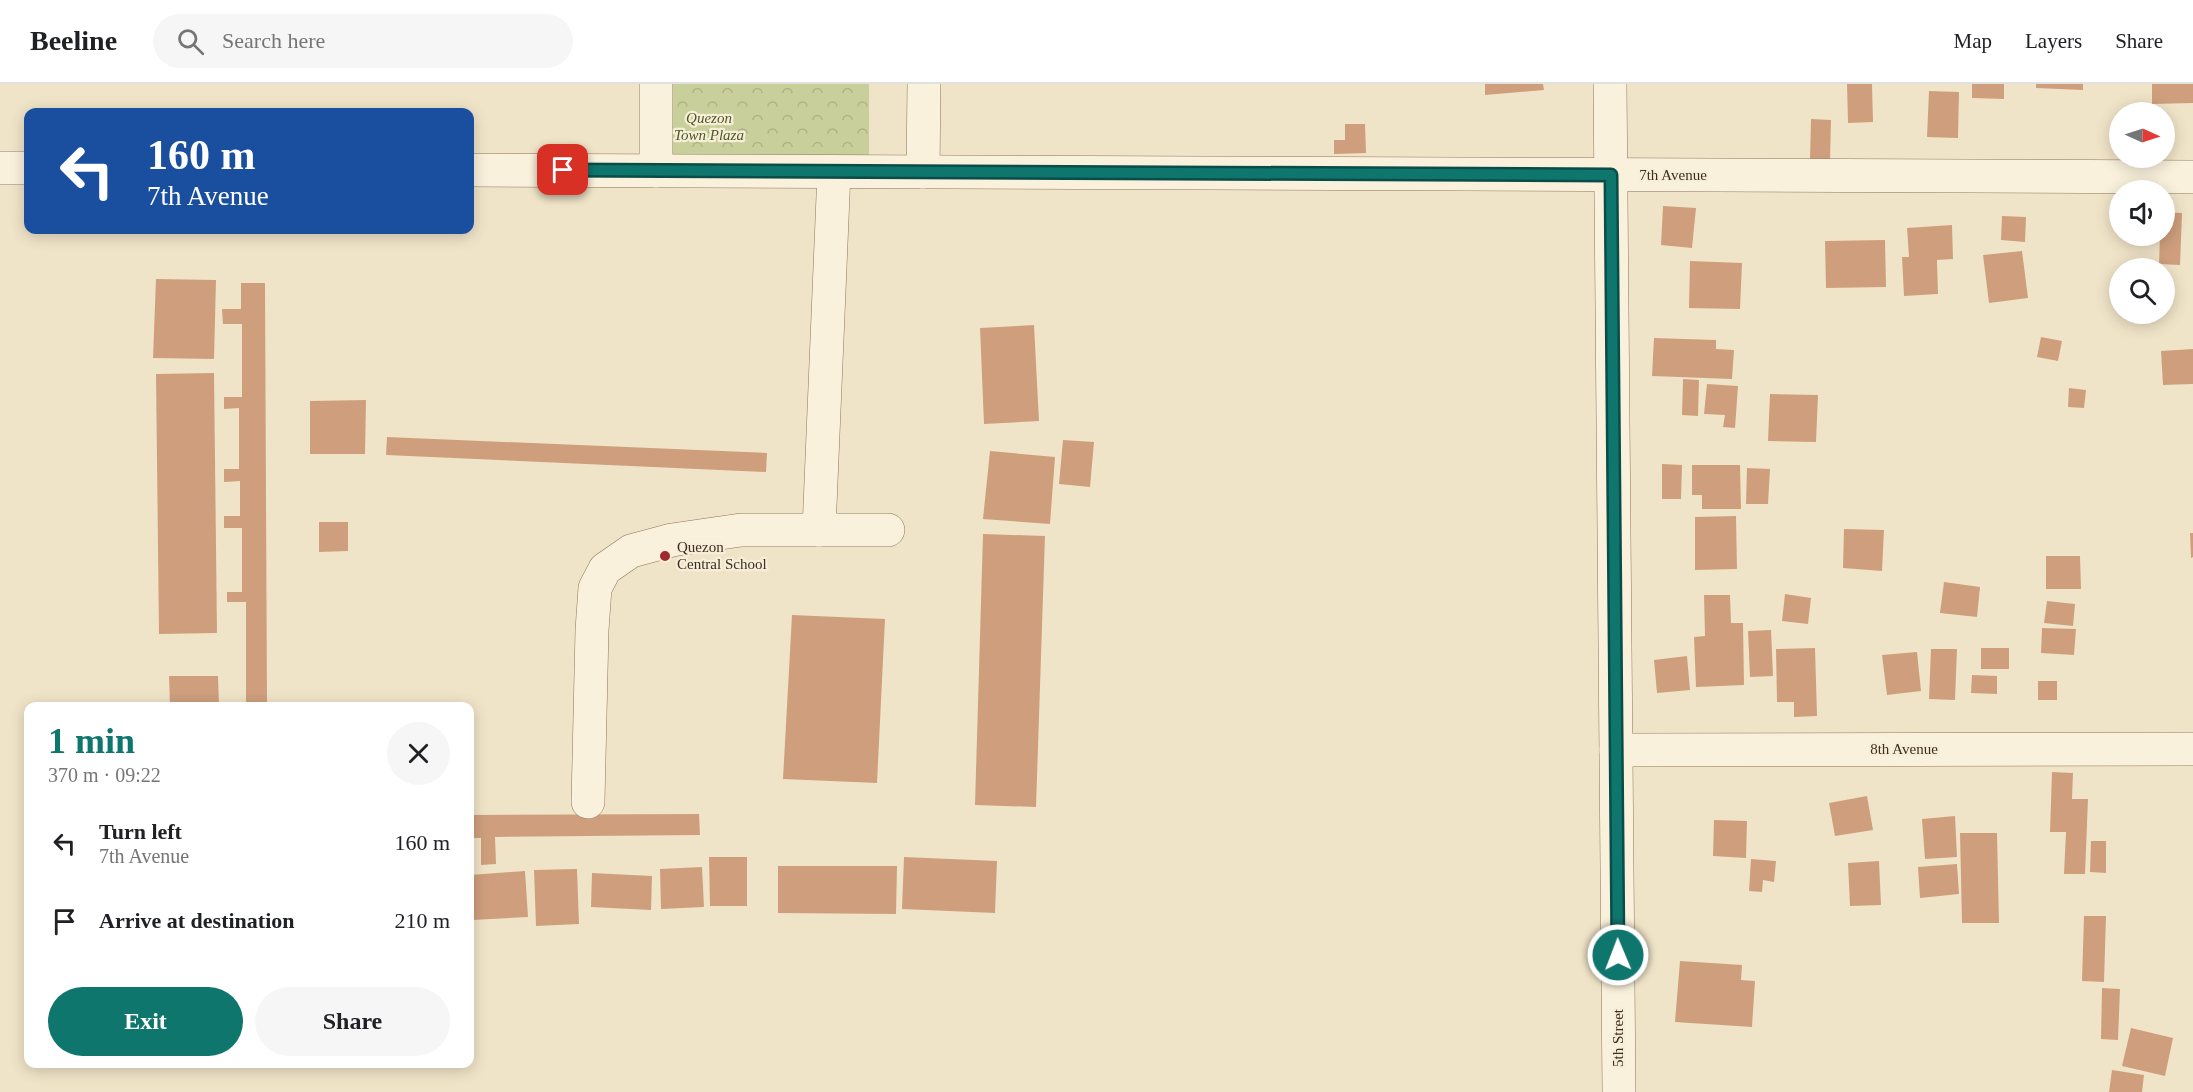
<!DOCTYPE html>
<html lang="en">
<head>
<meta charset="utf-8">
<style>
  body { margin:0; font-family:Georgia,serif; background:#f6f6f6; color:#202124; height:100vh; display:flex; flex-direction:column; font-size:22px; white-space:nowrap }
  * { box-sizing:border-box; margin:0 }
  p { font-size:20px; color:#757577 }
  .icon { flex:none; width:33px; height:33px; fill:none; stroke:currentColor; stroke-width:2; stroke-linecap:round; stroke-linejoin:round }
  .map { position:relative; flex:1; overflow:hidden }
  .panel { position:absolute; left:24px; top:618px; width:450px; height:366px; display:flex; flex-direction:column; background:#fff; border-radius:12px; box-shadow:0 3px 15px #0003 }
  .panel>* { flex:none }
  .hud { position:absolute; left:24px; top:24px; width:450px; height:126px; border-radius:12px; box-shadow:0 3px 15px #0003; background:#1a4fa0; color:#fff; overflow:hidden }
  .needle { width:39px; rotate:93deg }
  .controls { position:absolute; left:2109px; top:18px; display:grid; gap:12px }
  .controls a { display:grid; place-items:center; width:66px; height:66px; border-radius:50%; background:#fff; box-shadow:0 3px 15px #0003; font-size:30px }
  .pin { position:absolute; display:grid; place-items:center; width:51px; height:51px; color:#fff; margin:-26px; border-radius:12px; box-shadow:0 3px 9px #0006 }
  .me { position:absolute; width:66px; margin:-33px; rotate:359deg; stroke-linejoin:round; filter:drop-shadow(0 0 4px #0008) }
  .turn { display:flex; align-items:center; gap:21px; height:126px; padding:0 24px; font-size:27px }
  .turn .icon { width:78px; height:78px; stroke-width:2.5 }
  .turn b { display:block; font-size:42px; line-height:51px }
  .round { display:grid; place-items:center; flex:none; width:63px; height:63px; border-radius:32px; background:#f6f6f6 }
  .summary { display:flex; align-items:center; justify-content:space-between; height:102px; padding:0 24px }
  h1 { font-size:36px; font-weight:700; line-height:45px; color:#0f766e }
  .action { display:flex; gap:12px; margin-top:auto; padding:12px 24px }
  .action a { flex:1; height:69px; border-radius:36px; background:#0f766e; color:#fff; font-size:24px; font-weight:700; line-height:69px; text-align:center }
  .action a+a { background:#f6f6f6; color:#202124 }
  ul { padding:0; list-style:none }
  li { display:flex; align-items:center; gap:18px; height:78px; padding:0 24px }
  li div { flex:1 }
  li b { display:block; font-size:22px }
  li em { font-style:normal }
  header { display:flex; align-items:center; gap:36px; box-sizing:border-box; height:84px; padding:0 30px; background:#fff; border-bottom:2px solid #e0e0e0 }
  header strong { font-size:28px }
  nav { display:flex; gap:33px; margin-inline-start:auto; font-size:21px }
  .search { width:420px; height:54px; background:#f6f6f6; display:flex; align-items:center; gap:15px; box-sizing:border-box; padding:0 21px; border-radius:33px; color:#757577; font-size:22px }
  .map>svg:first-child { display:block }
  .park { fill:url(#park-crowns) }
  .building { fill:#cf9f7d }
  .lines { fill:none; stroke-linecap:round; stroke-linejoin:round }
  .minor-casing { stroke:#8d765c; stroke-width:34 }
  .minor { stroke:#faf1dc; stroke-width:33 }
  .route-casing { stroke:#0a4d48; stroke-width:15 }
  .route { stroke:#0f766e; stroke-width:10 }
  .poi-dot { fill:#9e2a2b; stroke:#f7eed8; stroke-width:2 }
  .labels { text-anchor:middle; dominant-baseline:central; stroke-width:4.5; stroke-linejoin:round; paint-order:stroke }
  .park-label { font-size:15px; font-style:italic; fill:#4d5a26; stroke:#f7eed8 }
  .street-label { font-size:15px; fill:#3d2e20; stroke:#f7eed8 }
  .poi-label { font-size:15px; fill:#3d2e20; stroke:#f7eed8; text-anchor:start }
</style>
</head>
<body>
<header>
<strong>Beeline</strong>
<div class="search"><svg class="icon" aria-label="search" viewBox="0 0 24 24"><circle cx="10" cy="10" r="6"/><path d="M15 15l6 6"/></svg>Search here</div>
<nav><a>Map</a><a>Layers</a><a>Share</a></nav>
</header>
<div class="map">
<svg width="2193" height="1008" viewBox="0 0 2193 1008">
  <defs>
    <pattern id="park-crowns" width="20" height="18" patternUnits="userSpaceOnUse" patternTransform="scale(1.5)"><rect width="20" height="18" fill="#c9cf9b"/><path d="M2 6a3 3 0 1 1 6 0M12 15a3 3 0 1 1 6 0" fill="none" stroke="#aeb285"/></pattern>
  </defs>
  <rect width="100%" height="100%" fill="#f0e4c8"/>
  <path class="park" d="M665 0H869V80L665 88Z"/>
  <g class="building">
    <path d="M1485 0H1543L1544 6 1485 11Z"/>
    <path d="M1847 0H1872L1873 38 1848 39Z"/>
    <path d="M1972 0H2004V15L1972 14Z"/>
    <path d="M2036 0H2083V6L2036 4Z"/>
    <path d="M2152 0H2193V19L2152 20Z"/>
    <path d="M1929 7 1959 8 1958 54 1927 53Z"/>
    <path d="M1811 35 1831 36 1830 77 1810 76Z"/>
    <path d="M1345 40H1365L1366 69 1334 70V56H1345Z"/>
    <path d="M1663 122 1696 124 1692 164 1661 161Z"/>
    <path d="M2164 128 2182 129 2180 181 2159 180 2160 152H2164Z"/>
    <path d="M2002 132 2026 133 2025 158 2001 156Z"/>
    <path d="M1952 141 1953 175 1937 176 1938 210 1904 212 1902 173H1909L1907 144Z"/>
    <path d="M1885 156 1886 203 1826 204 1825 157Z"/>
    <path d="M2022 167 2028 214 1989 219 1983 171Z"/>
    <path d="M1690 177 1742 179 1740 225 1689 224Z"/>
    <path d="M156 195 216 196 214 275 153 274Z"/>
    <path d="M241 199H265L267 622H246V518H227V508H242V444H224V432H240V397L224 398V385H239V324L224 325V313H242V240H223L222 225H241Z"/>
    <path d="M1034 241 1039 337 984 340 980 244Z"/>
    <path d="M2041 253 2062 257 2058 277 2037 273Z"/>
    <path d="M1654 254 1716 256V265L1734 266 1732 295 1652 292Z"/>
    <path d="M2193 265V300L2163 301 2161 267Z"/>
    <path d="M214 289 217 549 159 550 156 290Z"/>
    <path d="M1683 295 1699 296 1698 332 1682 331Z"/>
    <path d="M1707 300 1738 302 1735 344 1723 343 1725 331 1704 330Z"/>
    <path d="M2069 304 2086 306 2084 324 2068 323Z"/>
    <path d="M1770 310 1818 311 1816 358 1768 357Z"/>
    <path d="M366 316 365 370H310V317Z"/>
    <path d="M387 353 767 369 766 388 386 371Z"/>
    <path d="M1063 356 1094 358 1090 403 1059 400Z"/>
    <path d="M990 367 1055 373 1050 440 983 435Z"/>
    <path d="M1662 380 1682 381 1681 415H1662Z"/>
    <path d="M1692 381H1740L1741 425H1702V411H1692Z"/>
    <path d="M1747 384 1770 385 1768 420H1746Z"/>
    <path d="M1736 432 1737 485 1695 486V433Z"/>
    <path d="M319 438H348V467L319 468Z"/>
    <path d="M1844 445 1884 446 1882 487 1843 484Z"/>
    <path d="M2190 449H2193V473L2191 474Z"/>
    <path d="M983 450 1045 452 1036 723 975 721Z"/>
    <path d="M2046 472H2080L2081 505H2046Z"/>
    <path d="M1944 498 1980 503 1977 533 1940 529Z"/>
    <path d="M1785 510 1811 514 1808 540 1782 537Z"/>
    <path d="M1704 511H1730L1731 539H1743L1744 601 1696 603 1694 553 1705 552Z"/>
    <path d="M2047 517 2075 520 2073 542 2044 539Z"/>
    <path d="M792 531 885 535 877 699 783 695Z"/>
    <path d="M2042 544 2076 545 2074 571 2041 569Z"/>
    <path d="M1771 546 1773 592 1750 593 1748 547Z"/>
    <path d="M1815 564 1817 632 1794 633V618H1777L1776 565Z"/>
    <rect x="1981" y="564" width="28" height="21"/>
    <path d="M1931 565H1957L1955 616 1929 615Z"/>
    <path d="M1917 568 1921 607 1887 611 1882 571Z"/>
    <path d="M1687 572 1690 606 1657 609 1654 576Z"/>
    <path d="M1972 591 1997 592V610L1971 609Z"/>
    <path d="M169 592H218L219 622H170Z"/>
    <rect x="2038" y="597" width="19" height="19"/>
    <path d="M2052 688 2073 689 2072 715H2088L2085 790H2064L2066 748H2050Z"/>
    <path d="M1867 712 1873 746 1835 752 1829 719Z"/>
    <path d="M699 730 700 751 495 753 496 780 481 781V754H470V731Z"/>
    <path d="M1955 732 1957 773 1925 775 1922 735Z"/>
    <path d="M1714 736 1747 737 1746 774 1713 772Z"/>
    <path d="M1960 749H1997L1999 839H1962Z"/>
    <path d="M2091 757H2106V789L2090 788Z"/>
    <path d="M709 773H747V822H710Z"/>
    <path d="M904 773 997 777 995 829 902 825Z"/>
    <path d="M1751 775 1776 777 1774 798 1763 796 1762 808 1749 807Z"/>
    <path d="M1879 777 1881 821 1850 822 1848 779Z"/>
    <path d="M1957 780 1959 810 1920 814 1918 783Z"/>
    <path d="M778 782H897L896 830 778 829Z"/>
    <path d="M702 783 704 823 661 825 660 785Z"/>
    <path d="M577 785 579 840 536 842 534 786Z"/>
    <path d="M525 787 528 833 472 836 470 791Z"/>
    <path d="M592 789 652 792 651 826 591 823Z"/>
    <path d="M2084 832H2106L2104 898 2082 897Z"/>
    <path d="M1680 877 1742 881 1741 896 1755 897 1752 943 1675 938Z"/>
    <path d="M2102 904 2120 905 2118 956 2101 955Z"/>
    <path d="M2131 944 2173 954 2165 992 2122 982Z"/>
    <path d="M2112 986 2144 991 2142 1008H2109Z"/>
  </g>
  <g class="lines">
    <g class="minor-casing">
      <g id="minor">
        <path d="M656 0V87"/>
        <path d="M1610 0 1619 1008"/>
        <path d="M0 84H28"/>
        <path d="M470 86 2193 93"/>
        <path d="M923 88 924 0"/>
        <path d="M819 446 834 88"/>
        <path d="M1616 666 2193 665"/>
        <path d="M588 718 592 546 595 504 605 485 631 467 672 456 741 446H888"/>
      </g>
    </g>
    <use href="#minor" class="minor"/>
  </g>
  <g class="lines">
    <g class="route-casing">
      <path id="route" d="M563 86 1611 91 1618 871"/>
    </g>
    <use href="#route" class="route"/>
  </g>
  <circle class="poi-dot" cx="665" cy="472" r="6"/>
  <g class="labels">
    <g class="park-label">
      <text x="709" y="34">Quezon<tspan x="709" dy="17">Town Plaza</tspan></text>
    </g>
    <g class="street-label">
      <text x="1673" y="91">7th Avenue</text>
      <text x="1904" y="665">8th Avenue</text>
      <text transform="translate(1618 954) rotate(-90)">5th Street</text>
    </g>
    <g class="poi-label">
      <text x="677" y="463">Quezon<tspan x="677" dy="17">Central School</tspan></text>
    </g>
  </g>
</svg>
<div class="controls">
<a><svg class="needle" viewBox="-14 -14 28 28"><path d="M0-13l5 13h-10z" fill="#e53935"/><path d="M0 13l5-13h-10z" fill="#757577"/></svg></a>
<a><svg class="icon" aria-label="sound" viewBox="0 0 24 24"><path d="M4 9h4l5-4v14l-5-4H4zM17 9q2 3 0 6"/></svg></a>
<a><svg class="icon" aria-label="search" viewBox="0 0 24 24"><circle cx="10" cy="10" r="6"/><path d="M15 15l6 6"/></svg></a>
</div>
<div class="pin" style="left:563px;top:86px;background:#d93025"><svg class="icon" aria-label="arrive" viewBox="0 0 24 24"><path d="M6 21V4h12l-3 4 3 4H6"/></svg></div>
<svg class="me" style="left:1618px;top:871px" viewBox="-20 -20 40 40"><circle r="17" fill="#0f766e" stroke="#fff" stroke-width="3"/><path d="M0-11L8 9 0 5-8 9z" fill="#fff"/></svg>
<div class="hud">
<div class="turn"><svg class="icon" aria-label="left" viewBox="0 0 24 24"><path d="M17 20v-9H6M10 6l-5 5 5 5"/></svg><div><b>160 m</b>7th Avenue</div></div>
</div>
<section class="panel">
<div class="summary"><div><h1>1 min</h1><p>370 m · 09:22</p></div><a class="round"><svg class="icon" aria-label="close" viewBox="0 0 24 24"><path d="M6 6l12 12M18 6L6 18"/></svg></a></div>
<ul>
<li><svg class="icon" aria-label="left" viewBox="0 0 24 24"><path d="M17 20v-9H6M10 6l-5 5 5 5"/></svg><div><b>Turn left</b><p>7th Avenue</p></div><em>160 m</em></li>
<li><svg class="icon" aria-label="arrive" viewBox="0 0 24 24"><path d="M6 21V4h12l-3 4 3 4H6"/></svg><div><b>Arrive at destination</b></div><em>210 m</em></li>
</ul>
<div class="action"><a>Exit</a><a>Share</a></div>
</section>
</div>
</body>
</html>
